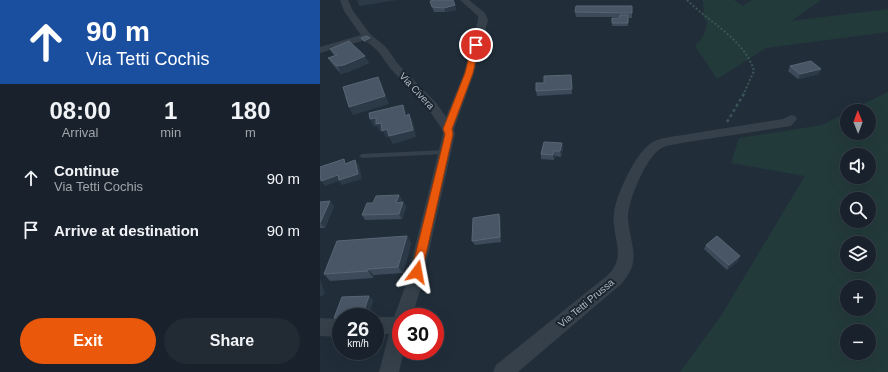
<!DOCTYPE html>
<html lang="en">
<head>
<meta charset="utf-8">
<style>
  body { margin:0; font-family:Helvetica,sans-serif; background:#222a34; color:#f1f3f6; height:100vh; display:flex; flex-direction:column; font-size:15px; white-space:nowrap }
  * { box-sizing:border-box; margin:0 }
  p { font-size:13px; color:#9fa4a9 }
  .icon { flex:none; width:22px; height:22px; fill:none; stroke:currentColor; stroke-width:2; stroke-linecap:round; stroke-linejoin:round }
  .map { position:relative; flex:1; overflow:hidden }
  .sheet { display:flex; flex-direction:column; background:#19222c; width:320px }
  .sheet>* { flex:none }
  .top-card { background:#1a4fa0; color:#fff; overflow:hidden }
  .needle { width:26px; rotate:359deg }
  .buttons { position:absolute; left:520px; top:104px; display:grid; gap:8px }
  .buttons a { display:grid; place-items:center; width:36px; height:36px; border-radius:50%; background:#19222c; box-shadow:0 4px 16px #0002,0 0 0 1px #373f48; font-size:20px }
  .speed { position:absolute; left:12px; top:308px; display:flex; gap:8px; font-size:20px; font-weight:700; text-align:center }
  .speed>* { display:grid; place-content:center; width:52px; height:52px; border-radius:50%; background:#19222c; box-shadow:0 4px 16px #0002,0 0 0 1px #373f48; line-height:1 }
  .speed small { font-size:10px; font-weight:400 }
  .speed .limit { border:6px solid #d22; background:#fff; color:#111 }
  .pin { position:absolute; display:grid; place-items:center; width:34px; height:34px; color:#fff; margin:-17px; border:2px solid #fff; border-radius:50%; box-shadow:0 1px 4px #0007 }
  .me { position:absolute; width:44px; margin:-22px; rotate:13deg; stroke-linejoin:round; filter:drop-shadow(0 0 3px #0008) }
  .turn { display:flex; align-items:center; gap:14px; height:84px; padding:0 20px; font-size:18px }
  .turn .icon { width:52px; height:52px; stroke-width:2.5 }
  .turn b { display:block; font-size:28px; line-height:34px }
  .eta { display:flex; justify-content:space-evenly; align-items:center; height:68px; text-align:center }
  .eta b { font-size:24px; font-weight:700; line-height:28px }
  .action { display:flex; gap:8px; margin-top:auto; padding:8px 20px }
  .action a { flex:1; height:46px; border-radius:24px; background:#ea580c; color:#fff; font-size:16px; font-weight:700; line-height:46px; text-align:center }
  .action a+a { background:#222a34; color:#f1f3f6 }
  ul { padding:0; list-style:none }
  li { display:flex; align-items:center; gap:12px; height:52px; padding:0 20px }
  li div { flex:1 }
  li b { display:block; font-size:15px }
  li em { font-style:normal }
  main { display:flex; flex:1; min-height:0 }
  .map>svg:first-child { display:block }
  .green { fill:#233a3b; fill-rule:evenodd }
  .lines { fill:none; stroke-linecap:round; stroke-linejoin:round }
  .path-far1 { stroke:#3c5453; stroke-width:2; stroke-dasharray:2 2; stroke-linecap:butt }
  .path { stroke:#3c5453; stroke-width:2.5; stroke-dasharray:3 3; stroke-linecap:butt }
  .service { fill:#35404a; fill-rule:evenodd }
  .minor { fill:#35404a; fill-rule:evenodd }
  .wall { fill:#3c4a59 }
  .shaded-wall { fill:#2c3a48 }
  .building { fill:#485665; stroke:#586674 }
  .route { fill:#ea580c; stroke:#983908 }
  .labels { text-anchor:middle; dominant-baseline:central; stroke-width:4; stroke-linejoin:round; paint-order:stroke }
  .street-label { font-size:10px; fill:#b0bac7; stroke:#1a252f }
</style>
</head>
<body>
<main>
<section class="sheet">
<div class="top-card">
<div class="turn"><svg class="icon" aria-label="ahead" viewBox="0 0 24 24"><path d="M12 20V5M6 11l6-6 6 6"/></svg><div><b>90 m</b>Via Tetti Cochis</div></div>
</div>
<div class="eta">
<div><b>08:00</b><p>Arrival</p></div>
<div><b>1</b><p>min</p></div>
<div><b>180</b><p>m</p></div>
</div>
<ul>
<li><svg class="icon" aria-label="ahead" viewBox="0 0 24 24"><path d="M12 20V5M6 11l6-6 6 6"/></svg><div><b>Continue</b><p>Via Tetti Cochis</p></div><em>90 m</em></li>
<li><svg class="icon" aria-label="arrive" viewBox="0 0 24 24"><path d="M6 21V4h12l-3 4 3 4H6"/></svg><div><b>Arrive at destination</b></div><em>90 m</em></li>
</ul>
<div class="action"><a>Exit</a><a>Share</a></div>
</section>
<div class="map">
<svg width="568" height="372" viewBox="0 0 568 372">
  <rect width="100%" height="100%" fill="#212e3a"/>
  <g class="green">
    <path d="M383 0H414L423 6 432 0H501L471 21 568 9V32L446 48 397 79 375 46C383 38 386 33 387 22L384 18Z"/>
    <path d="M568 92V372H360L401 316 485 176 411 163 419 138 502 125 527 112V133H549V111H529ZM527 155H549V177H527ZM527 199H549V221H527ZM527 243H549V265H527ZM527 287H549V309H527ZM527 331H549V353H527Z"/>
  </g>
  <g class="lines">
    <path class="path-far1" d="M367 0C389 22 425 40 434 71L424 93"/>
    <path class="path" d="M407 122 425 92"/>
    <path class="service" d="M125 150 128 152 125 154 42 158 39 156 42 154Z"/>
    <g class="minor">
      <path d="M20 0H28L33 11 50 34 66 47 78 64 117 104 126 117 144 73 158 20V16L140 0H149L165 13 168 20 154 73 134 129 135 134 101 287 92 317H81V351H84L79 372H59L69 334H55V317H53H74L85 287 123 134 122 129 109 110 70 68 58 51 45 40 0 53V47L41 35 24 11Z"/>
      <path d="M471 115 475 116 477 119 471 126 361 143C354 145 346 145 340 149 326 158 309 199 308 215 308 244 325 259 300 285L198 372H173L176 365 288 275C308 255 291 237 294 214 295 197 315 154 330 144 335 140 343 138 350 137L463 119Z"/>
      <path d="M0 318 21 319V337L0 336Z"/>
    </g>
  </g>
  <g class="wall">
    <path d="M110 1 135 5 136 10 125 12H114Z"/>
    <path d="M255 12 312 13V18H308V26H292V18H299V17H256Z"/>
    <path d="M10 49 49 63 28 72 21 74 13 65 8 58 14 56Z"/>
    <path d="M470 66 499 74 478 79 468 71Z"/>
    <path d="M251 75 252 94 217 96 216 91Z"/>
    <path d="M243 148 241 157 235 156 234 160 221 159V154Z"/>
    <path d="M79 195 82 200 81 202H83L86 207 82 219 45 220 42 215 53 203Z"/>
    <path d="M0 202 14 206 5 228H0Z"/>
    <path d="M179 214 181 219V242L155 245 152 241Z"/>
    <path d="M91 243 83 273 54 275 53 278 10 281 4 274Z"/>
    <path d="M386 245 418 261 407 270 384 249Z"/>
    <path d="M53 300 48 317H21V321H19L14 318Z"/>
  </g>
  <g class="shaded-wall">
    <path d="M37 0H77L39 6Z"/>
    <path d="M135 5 136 10 125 12 124 8Z"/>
    <path d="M50 38 51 41 45 43 44 41Z"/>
    <path d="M45 56 49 63 28 72 21 74 17 66Z"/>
    <path d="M501 69 499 74 478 79 480 74Z"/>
    <path d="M58 77 69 104 33 115 29 107Z"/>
    <path d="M83 105 86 112 88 123 85 116Z"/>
    <path d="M89 114 93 122 96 137 73 144 69 137 66 138 63 131 60 132 57 126 54 127 50 119 56 118 59 124Z"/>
    <path d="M242 143 243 148 241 157 240 151Z"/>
    <path d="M234 151 235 156 234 160 233 155Z"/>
    <path d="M35 160 39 165 42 179 22 185 19 181 5 186 1 181Z"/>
    <path d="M79 195 82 200 79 207 76 203Z"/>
    <path d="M10 201 14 206 5 228 0 223Z"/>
    <path d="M83 202 86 207 82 219 79 214Z"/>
    <path d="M179 214 181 219V242L180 237Z"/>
    <path d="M87 236 91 243 83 273 78 267Z"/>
    <path d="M420 256 418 261 407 270 409 265Z"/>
    <path d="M48 269 54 275 53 278 48 271Z"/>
    <path d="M0 279 5 294 0 297Z"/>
    <path d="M49 296 53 300 48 317H43L42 316Z"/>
  </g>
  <g class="building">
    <path d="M115 0H133L135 5 124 8 112 7 110 1Z"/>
    <path d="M256 6H312V13L255 12Z"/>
    <path d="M300 15H308V23H292V18H299Z"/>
    <path d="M47 36 50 38 44 41 41 38Z"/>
    <path d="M29 41 45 56 24 65 17 66 8 58 17 55 10 49Z"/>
    <path d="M491 61 501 69 480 74 470 66Z"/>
    <path d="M251 75 252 89 216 91V83H224V76Z"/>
    <path d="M58 77 65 96 29 107 23 87Z"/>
    <path d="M83 105 85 116 89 114 93 130 69 136 67 129 62 131 61 123 56 124V118L50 119 49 113Z"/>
    <path d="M224 142 242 143 240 151H234L233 155 221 154Z"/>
    <path d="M24 159 25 164 35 160 38 174 19 180 18 175 1 181 0 172V167Z"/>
    <path d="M79 195 76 203 83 202 79 214 42 215 47 203H53L56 196Z"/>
    <path d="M10 201 0 223V202Z"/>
    <path d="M179 214 180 237 152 241 153 218Z"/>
    <path d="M87 236 78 267 48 269V271L4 274 17 241Z"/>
    <path d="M397 236 420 256 409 265 386 245Z"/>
    <path d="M49 296 42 316 14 318 22 297Z"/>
  </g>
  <path class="route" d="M156 43 159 45 153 73 132 129 133 134 131 143 102 272 101 275 97 277 93 275 91 272 123 143 125 134 123 129 145 73 152 45Z"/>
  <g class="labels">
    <g class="street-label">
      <text transform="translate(97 91) rotate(47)">Via Civera</text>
      <text transform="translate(266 303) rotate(-40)">Via Tetti Prussa</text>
    </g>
  </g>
</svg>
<div class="buttons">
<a><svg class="needle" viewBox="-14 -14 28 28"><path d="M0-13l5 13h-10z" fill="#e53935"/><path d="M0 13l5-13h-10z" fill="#9fa4a9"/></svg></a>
<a><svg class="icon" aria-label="sound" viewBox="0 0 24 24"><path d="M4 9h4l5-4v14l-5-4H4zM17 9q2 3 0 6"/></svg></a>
<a><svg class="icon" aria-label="search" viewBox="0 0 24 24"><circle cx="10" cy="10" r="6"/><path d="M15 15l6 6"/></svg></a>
<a><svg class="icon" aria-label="layers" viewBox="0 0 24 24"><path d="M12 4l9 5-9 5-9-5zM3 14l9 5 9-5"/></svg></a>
<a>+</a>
<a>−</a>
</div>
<div class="speed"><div>26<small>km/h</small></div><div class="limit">30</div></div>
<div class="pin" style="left:156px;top:45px;background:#d93025"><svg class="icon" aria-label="arrive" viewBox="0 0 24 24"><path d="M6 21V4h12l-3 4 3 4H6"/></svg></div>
<svg class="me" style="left:97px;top:272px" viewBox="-20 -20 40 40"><path d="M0-17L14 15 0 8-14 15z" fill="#ea580c" stroke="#fff" stroke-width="4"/></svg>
</div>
</main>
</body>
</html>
